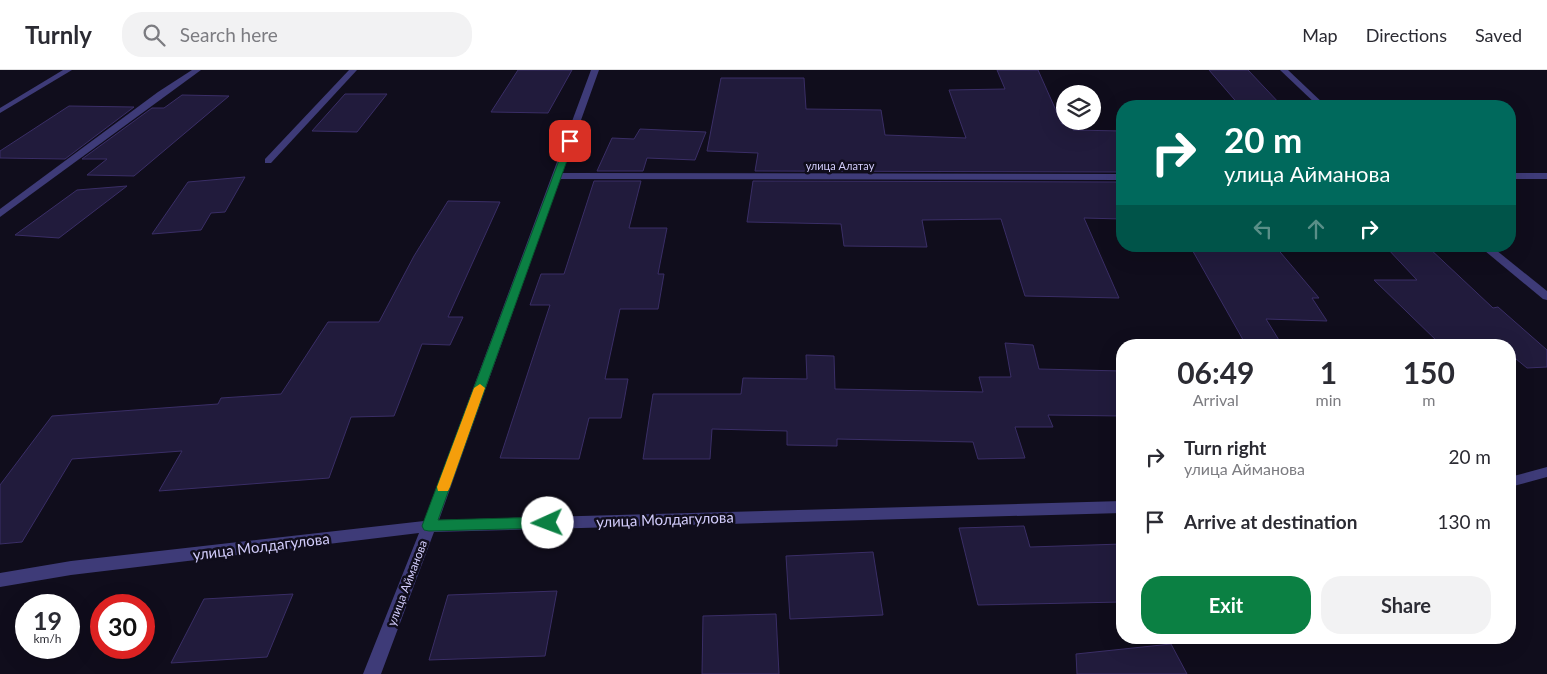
<!DOCTYPE html>
<html lang="en">
<head>
<meta charset="utf-8">
<style>
  body { margin:0; font-family:Lato,sans-serif; background:#f2f2f3; color:#2b2b33; height:100vh; display:flex; flex-direction:column; font-size:19px; white-space:nowrap }
  * { box-sizing:border-box; margin:0 }
  p { font-size:16px; color:#7c7c81 }
  .icon { flex:none; width:28px; height:28px; fill:none; stroke:currentColor; stroke-width:2; stroke-linecap:round; stroke-linejoin:round }
  .map { position:relative; flex:1; overflow:hidden }
  .details { position:absolute; left:1116px; top:269px; width:400px; height:305px; display:flex; flex-direction:column; background:#fff; border-radius:20px; box-shadow:0 5px 20px #0002 }
  .details>* { flex:none }
  .guide { position:absolute; left:1116px; top:30px; width:400px; height:152px; border-radius:20px; box-shadow:0 5px 20px #0002; background:#00695c; color:#fff; overflow:hidden }
  .controls { position:absolute; left:1056px; top:15px; display:grid; gap:10px }
  .controls a { display:grid; place-items:center; width:45px; height:45px; border-radius:50%; background:#fff; box-shadow:0 5px 20px #0002; font-size:25px }
  .speed { position:absolute; left:15px; top:524px; display:flex; gap:10px; font-size:25px; font-weight:700; text-align:center }
  .speed>* { display:grid; place-content:center; width:65px; height:65px; border-radius:50%; background:#fff; box-shadow:0 5px 20px #0002; line-height:1 }
  .speed small { font-size:12px; font-weight:400 }
  .speed .limit { border:8px solid #d22; background:#fff; color:#111 }
  .pin { position:absolute; display:grid; place-items:center; width:42px; height:42px; color:#fff; margin:-21px; border-radius:10px; box-shadow:0 2px 8px #0006 }
  .me { position:absolute; width:55px; margin:-28px; rotate:268deg; stroke-linejoin:round; filter:drop-shadow(0 0 4px #0008) }
  .turn { display:flex; align-items:center; gap:18px; height:105px; padding:0 25px; font-size:22px }
  .turn .icon { width:65px; height:65px; stroke-width:2.5 }
  .turn b { display:block; font-size:35px; line-height:42px }
  .lanes { display:flex; align-items:center; height:48px; padding:0 25px; background:#0003; justify-content:center; gap:25px; direction:ltr }
  .lanes .off { opacity:.35 }
  .eta { display:flex; justify-content:space-evenly; align-items:center; height:85px; text-align:center }
  .eta b { font-size:30px; font-weight:700; line-height:35px }
  .action { display:flex; gap:10px; margin-top:auto; padding:10px 25px }
  .action a { flex:1; height:58px; border-radius:20px; background:#0b8043; color:#fff; font-size:20px; font-weight:700; line-height:58px; text-align:center }
  .action a+a { background:#f2f2f3; color:#2b2b33 }
  ul { padding:0; list-style:none }
  li { display:flex; align-items:center; gap:15px; height:65px; padding:0 25px }
  li div { flex:1 }
  li b { display:block; font-size:19px }
  li em { font-style:normal }
  header { display:flex; align-items:center; gap:30px; box-sizing:border-box; height:70px; padding:0 25px; background:#fff; border-bottom:1px solid #e1e1e2 }
  header strong { font-size:24px }
  nav { display:flex; gap:28px; margin-inline-start:auto; font-size:18px }
  .search { width:350px; height:45px; background:#f2f2f3; display:flex; align-items:center; gap:12px; box-sizing:border-box; padding:0 18px; border-radius:20px; color:#7c7c81; font-size:19px }
  .map>svg:first-child { display:block }
  .building { fill:#211b3c; stroke:#3a2e66 }
  .lines { fill:none; stroke-linecap:round; stroke-linejoin:round }
  .minor { fill:#3e3b78; fill-rule:evenodd }
  .route { fill:#0b8043; stroke:#07532c }
  .slow { fill:#f59e0b }
  .labels { text-anchor:middle; dominant-baseline:central; stroke-width:5; stroke-linejoin:round; paint-order:stroke }
  .far-street-label { font-size:11px; fill:#d2ccfb; stroke:#100d1c }
  .street-label { font-size:12px; fill:#d2ccfb; stroke:#100d1c }
  .near-street-label { font-size:15px; fill:#d2ccfb; stroke:#100d1c }
</style>
</head>
<body>
<header>
<strong>Turnly</strong>
<div class="search"><svg class="icon" aria-label="search" viewBox="0 0 24 24"><circle cx="10" cy="10" r="6"/><path d="M15 15l6 6"/></svg>Search here</div>
<nav><a>Map</a><a>Directions</a><a>Saved</a></nav>
</header>
<div class="map">
<svg width="1547" height="604" viewBox="0 0 1547 604">
  <rect width="100%" height="100%" fill="#100d1c"/>
  <g class="building">
    <path d="M518 0H572L548 43 491 42Z"/>
    <path d="M997 0H1038L1062 54H1070L1073 60 1122 61V102L755 101 758 83 707 81 721 8H804L806 39 881 40 885 65 966 68 949 20 1005 19Z"/>
    <path d="M1209 0H1248L1282 36H1240Z"/>
    <path d="M345 24H387L357 62 312 61Z"/>
    <path d="M182 25 229 26 134 106 87 105 107 89H82L152 38H164Z"/>
    <path d="M69 36 134 37 65 89 0 88V81Z"/>
    <path d="M640 59 706 62 695 90 647 88 643 101H597L612 68 634 69Z"/>
    <path d="M245 107 225 142 211 143 201 160 152 164 188 112Z"/>
    <path d="M594 111H641L629 158H667L658 204H664L658 239H620L605 309H628L621 348H589L579 389 500 388 550 235H530L541 204H564Z"/>
    <path d="M753 111 1122 112V149L1084 148 1119 228 1025 226 1001 149 922 150 927 177 844 176 841 154 747 152Z"/>
    <path d="M127 116 59 168 15 165 77 120Z"/>
    <path d="M448 131 500 132 448 247H463L450 275 422 274 394 346 351 347 329 408 159 421 182 381 72 389 22 472 0 474V415L52 346 218 334 221 328 281 324 328 252H379L414 186Z"/>
    <path d="M1190 176H1275L1319 228H1312L1327 251 1266 249 1282 275H1246Z"/>
    <path d="M1386 177H1428L1493 238 1498 237 1547 280V297L1527 298 1510 284V275H1499L1494 270 1439 273 1374 210H1417Z"/>
    <path d="M1005 273 1033 275 1039 299 1122 301V346L1048 345 1053 357H1015L1025 388 978 389 973 372 837 369V376L787 375V361L712 359 710 389H643L653 324H741L743 308 807 309 806 285 834 286 835 319 983 322 979 307H1011Z"/>
    <path d="M1024 456 1030 477 1122 474V532L978 535 959 458Z"/>
    <path d="M873 482 883 545 790 549 786 486Z"/>
    <path d="M557 521 545 586 429 590 448 525Z"/>
    <path d="M293 524 267 587 171 593 204 529Z"/>
    <path d="M776 544 779 604H702L703 546Z"/>
    <path d="M1171 574 1187 604H1077L1076 584Z"/>
  </g>
  <g class="lines">
    <g class="minor">
      <path d="M63 0H72L0 43V38Z"/>
      <path d="M192 0H201L0 147V139L158 22Z"/>
      <path d="M349 0H357L271 93H265V89Z"/>
      <path d="M591 0H599L562 103 1122 104V110L560 109 439 450 1122 431V443L434 462 381 604H363L419 463 71 505 0 517V503L71 491 424 451Z"/>
      <path d="M1280 0H1288L1326 36H1318Z"/>
      <rect x="1510" y="103" width="37" height="6"/>
      <path d="M1479 176H1491L1547 221V230L1543 229Z"/>
      <path d="M1547 397V407L1510 417V407Z"/>
    </g>
  </g>
  <path class="route" d="M567 69 574 71 438 450 548 447 553 449 555 453 553 456 548 458 429 461 424 460 422 456Z"/>
  <path class="slow" d="M480 314 485 318 450 417 448 421H438L437 417 474 318Z"/>
  <g class="labels">
    <g class="far-street-label">
      <text x="840" y="95">улица Алатау</text>
    </g>
    <g class="street-label">
      <text transform="translate(407 513) rotate(-69)">улица Айманова</text>
    </g>
    <g class="near-street-label">
      <text transform="translate(665 449) rotate(-2)">улица Молдагулова</text>
      <text transform="translate(261 476) rotate(-7)">улица Молдагулова</text>
    </g>
  </g>
</svg>
<div class="controls">
<a><svg class="icon" aria-label="layers" viewBox="0 0 24 24"><path d="M12 4l9 5-9 5-9-5zM3 14l9 5 9-5"/></svg></a>
</div>
<div class="speed"><div>19<small>km/h</small></div><div class="limit">30</div></div>
<div class="pin" style="left:570px;top:71px;background:#d93025"><svg class="icon" aria-label="arrive" viewBox="0 0 24 24"><path d="M6 21V4h12l-3 4 3 4H6"/></svg></div>
<svg class="me" style="left:548px;top:453px" viewBox="-20 -20 40 40"><circle r="19" fill="#fff"/><path d="M0-13L10 11 0 6-10 11z" fill="#0b8043"/></svg>
<div class="guide">
<div class="turn"><svg class="icon" aria-label="right" viewBox="0 0 24 24"><path d="M7 20v-9h11M14 6l5 5-5 5"/></svg><div><b>20 m</b>улица Айманова</div></div>
<div class="lanes"><svg class="icon off" aria-label="left" viewBox="0 0 24 24"><path d="M17 20v-9H6M10 6l-5 5 5 5"/></svg><svg class="icon off" aria-label="ahead" viewBox="0 0 24 24"><path d="M12 20V5M6 11l6-6 6 6"/></svg><svg class="icon" aria-label="right" viewBox="0 0 24 24"><path d="M7 20v-9h11M14 6l5 5-5 5"/></svg></div>
</div>
<section class="details">
<div class="eta">
<div><b>06:49</b><p>Arrival</p></div>
<div><b>1</b><p>min</p></div>
<div><b>150</b><p>m</p></div>
</div>
<ul>
<li><svg class="icon" aria-label="right" viewBox="0 0 24 24"><path d="M7 20v-9h11M14 6l5 5-5 5"/></svg><div><b>Turn right</b><p>улица Айманова</p></div><em>20 m</em></li>
<li><svg class="icon" aria-label="arrive" viewBox="0 0 24 24"><path d="M6 21V4h12l-3 4 3 4H6"/></svg><div><b>Arrive at destination</b></div><em>130 m</em></li>
</ul>
<div class="action"><a>Exit</a><a>Share</a></div>
</section>
</div>
</body>
</html>
